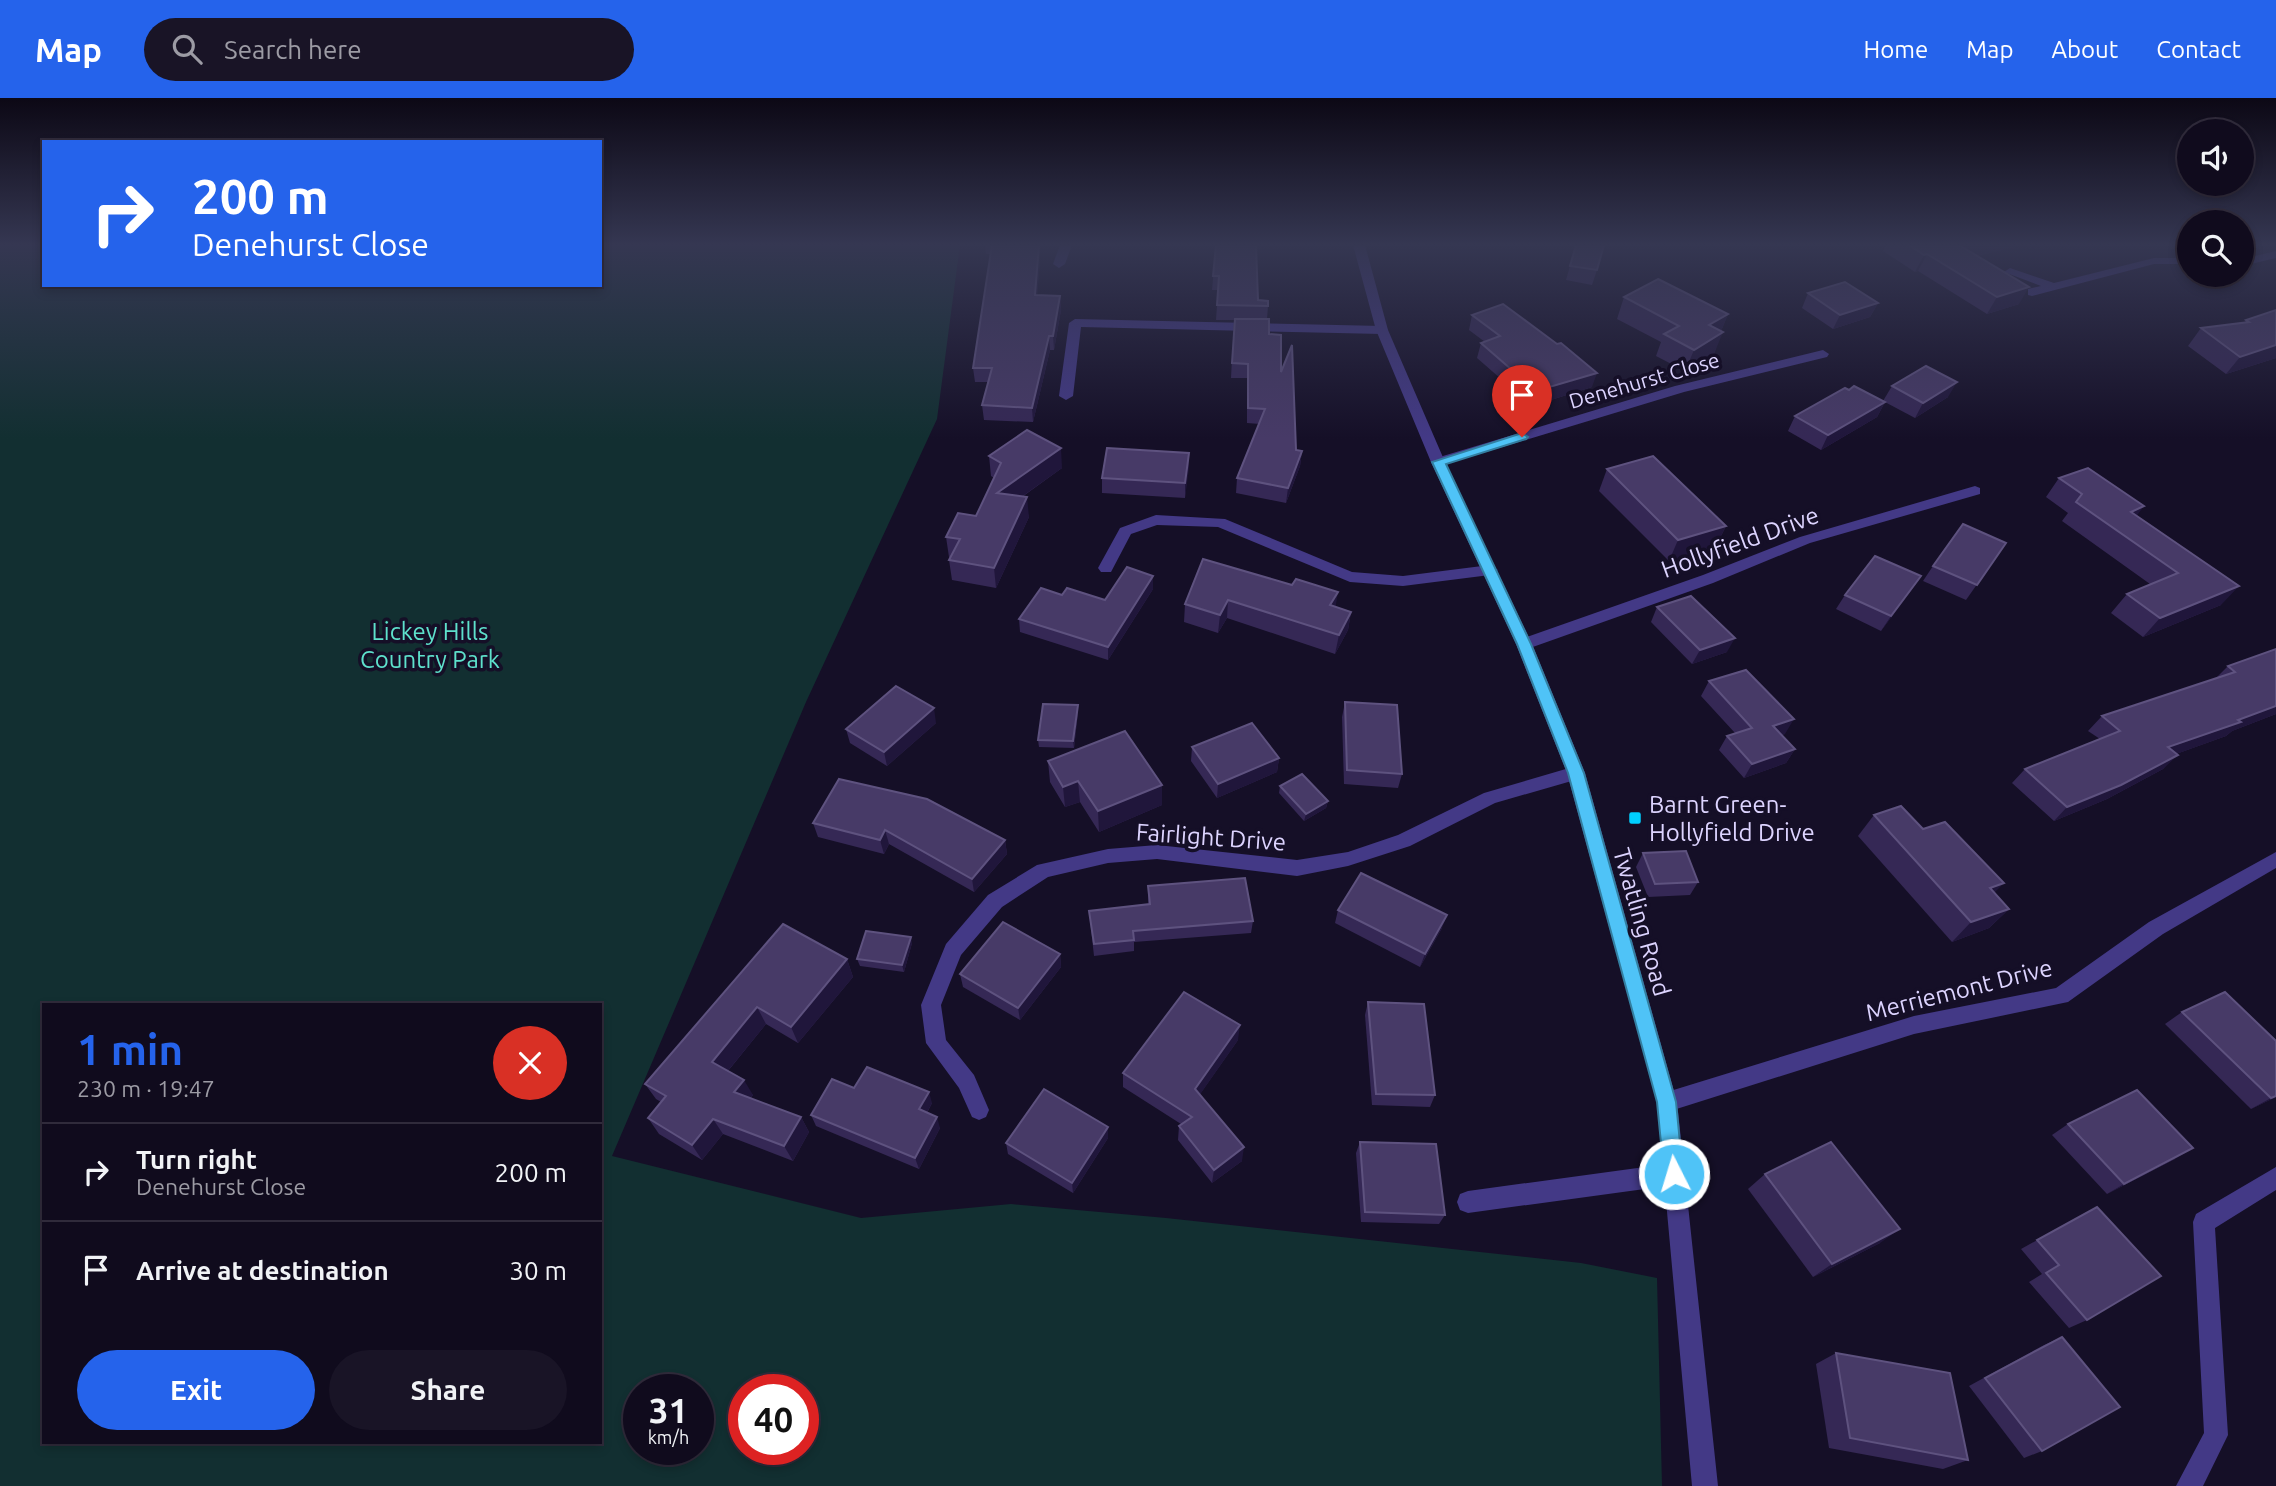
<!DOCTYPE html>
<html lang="en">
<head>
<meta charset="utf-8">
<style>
  body { margin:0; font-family:Ubuntu,sans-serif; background:#191426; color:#f1f3f6; height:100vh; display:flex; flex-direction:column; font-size:26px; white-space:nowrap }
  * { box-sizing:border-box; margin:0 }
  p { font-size:23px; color:#9c9ba4 }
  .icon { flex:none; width:38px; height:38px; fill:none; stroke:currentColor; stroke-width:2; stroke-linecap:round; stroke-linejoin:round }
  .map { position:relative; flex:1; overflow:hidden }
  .details { position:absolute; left:42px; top:905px; width:560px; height:441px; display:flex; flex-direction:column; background:#100b1d; border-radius:0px; box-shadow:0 4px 10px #0003,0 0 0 2px #302b3b }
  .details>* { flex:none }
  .banner { position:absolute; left:42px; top:42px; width:560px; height:147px; border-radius:0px; box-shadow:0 4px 10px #0003,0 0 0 2px #302b3b; background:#2563eb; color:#fff; overflow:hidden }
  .controls { position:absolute; left:2177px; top:21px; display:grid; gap:14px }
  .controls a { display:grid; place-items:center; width:77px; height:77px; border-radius:50%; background:#100b1d; box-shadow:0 4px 10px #0003,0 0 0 2px #302b3b; font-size:35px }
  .speed { position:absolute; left:623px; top:1276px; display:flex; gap:14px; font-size:35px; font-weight:700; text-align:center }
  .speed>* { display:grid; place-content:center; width:91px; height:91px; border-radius:50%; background:#100b1d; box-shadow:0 4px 10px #0003,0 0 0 2px #302b3b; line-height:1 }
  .speed small { font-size:18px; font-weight:400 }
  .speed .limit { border:10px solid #d22; background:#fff; color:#111 }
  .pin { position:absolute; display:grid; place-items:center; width:60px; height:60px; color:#fff; margin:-72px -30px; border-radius:50% 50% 50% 0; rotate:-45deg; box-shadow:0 0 7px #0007 }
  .pin .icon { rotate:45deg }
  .me { position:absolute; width:77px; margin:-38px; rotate:355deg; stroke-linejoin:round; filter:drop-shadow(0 0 5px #0008) }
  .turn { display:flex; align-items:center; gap:24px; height:147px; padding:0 35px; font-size:32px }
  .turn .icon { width:91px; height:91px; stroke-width:2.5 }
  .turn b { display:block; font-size:49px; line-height:60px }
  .round { display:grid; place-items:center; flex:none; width:74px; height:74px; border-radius:37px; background:#191426 }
  .summary { display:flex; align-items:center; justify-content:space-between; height:119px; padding:0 35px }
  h1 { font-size:42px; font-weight:700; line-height:52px; color:#2563eb }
  .primary-button { display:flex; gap:14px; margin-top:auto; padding:14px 35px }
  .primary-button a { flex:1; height:80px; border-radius:42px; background:#2563eb; color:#fff; font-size:28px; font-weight:700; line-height:80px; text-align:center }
  .primary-button a+a { background:#191426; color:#f1f3f6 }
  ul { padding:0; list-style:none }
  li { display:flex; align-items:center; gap:21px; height:98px; padding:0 35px; border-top:2px solid #302b3b }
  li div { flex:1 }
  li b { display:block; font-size:26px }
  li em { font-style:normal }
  header { display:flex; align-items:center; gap:42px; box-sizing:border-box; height:98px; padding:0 35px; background:#2563eb; color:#fff }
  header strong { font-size:33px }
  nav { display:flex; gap:38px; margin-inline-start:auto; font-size:24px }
  .search { width:490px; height:63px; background:#191426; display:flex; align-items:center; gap:18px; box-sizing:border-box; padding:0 24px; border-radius:38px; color:#9c9ba4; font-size:26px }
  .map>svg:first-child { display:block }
  .green { fill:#122f31; fill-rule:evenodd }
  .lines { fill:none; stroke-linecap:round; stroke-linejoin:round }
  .minor { fill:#433986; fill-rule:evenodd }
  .tertiary { fill:#433986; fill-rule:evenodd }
  .wall { fill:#352855 }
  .shaded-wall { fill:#20163b }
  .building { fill:#473a67; stroke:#5e527f; stroke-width:2 }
  .route { fill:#4fc3f7; stroke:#337fa1; stroke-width:2 }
  .poi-dot { fill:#00cfff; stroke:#150f27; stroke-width:2.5 }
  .labels { text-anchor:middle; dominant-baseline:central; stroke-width:7; stroke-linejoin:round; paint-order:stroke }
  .far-street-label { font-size:21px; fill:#ddd4ff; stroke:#150f27 }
  .street-label { font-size:24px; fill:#ddd4ff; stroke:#150f27 }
  .park-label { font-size:24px; fill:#5ee1cc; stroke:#150f27 }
  .poi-label { font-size:24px; fill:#ddd4ff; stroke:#150f27; text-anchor:start }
</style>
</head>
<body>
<header>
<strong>Map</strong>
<div class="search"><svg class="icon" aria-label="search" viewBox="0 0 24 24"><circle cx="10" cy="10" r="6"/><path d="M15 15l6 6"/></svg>Search here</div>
<nav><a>Home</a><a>Map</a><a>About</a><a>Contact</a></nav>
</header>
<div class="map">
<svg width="2276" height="1388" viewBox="0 0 2276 1388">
  <rect width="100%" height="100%" fill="#150f27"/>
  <path class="green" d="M0 147H44V187H600V147H960L937 321 806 604 612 1058 861 1120 1011 1106 1166 1120 1581 1165 1657 1180 1662 1388H0ZM44 906H600V1344H44ZM639 1292H698V1351H639ZM744 1292H803V1351H744Z"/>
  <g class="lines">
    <g class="minor">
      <path d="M1060 147H1072L1065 166 1059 170 1053 166Z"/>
      <path d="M2276 153V160L2242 168V161Z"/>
      <path d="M2154 160H2189V166H2154L2032 198 2028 197V191L2041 188 2004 174 2010 170 2054 185Z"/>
      <path d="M1075 221 1382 228 1388 232 1382 236 1081 229 1073 298 1066 302 1059 298 1069 225Z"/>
      <path d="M1823 252 1829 256 1827 259 1684 294 1443 367H1433L1431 364 1433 361 1675 288Z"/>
      <path d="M1975 388 1980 390V396L1810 445 1713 485 1530 550H1518L1516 546 1518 542 1703 477 1800 439Z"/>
      <path d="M1156 417 1225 421 1352 474 1403 478 1490 467 1498 472 1490 477 1403 488 1350 484 1218 429 1157 427 1131 436 1111 474H1101L1098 470 1120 430Z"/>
      <path d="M1576 668 1582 670 1585 675 1582 680 1495 705 1410 748 1348 768 1297 778 1157 761 1108 765 1048 779 1002 809 961 857 941 907 946 942 974 977 989 1012 986 1019 979 1022 972 1019 959 990 926 945 921 907 946 846 988 797 1037 767 1108 751 1157 747 1297 762 1348 754 1398 737 1484 695Z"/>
      <path d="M2276 754V770L2163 836 2068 904 1914 936 1667 1014 1660 1011 1657 1004 1660 997 1667 994 1914 918 2056 890 2149 824Z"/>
      <path d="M1674 1065 1682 1069 1685 1076 1682 1083 1674 1087 1468 1115 1460 1112 1457 1104 1460 1096 1468 1093Z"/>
      <path d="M2276 1069V1092L2215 1130 2228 1337 2203 1388H2176L2204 1335 2193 1124 2196 1116Z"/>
    </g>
    <path class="tertiary" d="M1353 147H1365L1388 232 1445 364 1532 546 1585 675 1677 1004 1718 1388H1692L1657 1004 1567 675 1516 546 1431 364 1376 232Z"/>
  </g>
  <g class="wall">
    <path d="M985 147H1039L1040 162 1037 197 1060 198 1061 212 1054 252H1050L1033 324 984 322 982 307 988 284H975L973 270 991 156H986Z"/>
    <path d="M1216 147 1258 202 1268 208 1267 221 1269 236 1281 274 1296 352 1302 353 1300 368 1286 405 1236 395 1237 380 1260 326 1247 325V280H1231L1234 222H1216L1218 192H1212Z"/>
    <path d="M1576 147 1597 172 1592 187 1566 182Z"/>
    <path d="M1886 147H2022L1977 158 2019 206 1987 216 1918 173 1915 174 1883 153Z"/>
    <path d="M1808 195 1878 205 1870 219 1833 231 1802 210Z"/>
    <path d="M1624 199 1728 216 1721 233 1714 256 1685 273 1656 258 1661 244 1617 221Z"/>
    <path d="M2276 212V260L2226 276 2188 248 2201 230 2244 225 2246 222Z"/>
    <path d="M1472 217 1592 289 1532 308 1477 260 1481 245 1485 244 1469 232Z"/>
    <path d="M1892 288 1948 299 1915 320 1883 303Z"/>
    <path d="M1849 292 1885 304 1877 319 1821 352 1788 333 1795 318Z"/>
    <path d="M1189 355 1185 400 1102 395V380Z"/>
    <path d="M989 358 1062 370 1022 399 1029 419 996 490 952 482 949 462 951 459H949L946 439 976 418 994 380 991 378Z"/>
    <path d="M1607 371 1726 428 1715 450 1669 463 1599 393Z"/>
    <path d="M2059 380 2137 418 2221 507 2143 539 2111 515 2127 496 2150 486 2062 423 2068 415 2046 399Z"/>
    <path d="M2006 445 1966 502 1923 483 1933 468Z"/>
    <path d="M1203 461 1351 514 1348 532 1335 556 1227 520 1218 535 1184 524 1185 506Z"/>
    <path d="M1921 478 1881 533 1836 511 1845 497Z"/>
    <path d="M1153 491 1108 562 1020 534 1019 521 1062 497 1105 502Z"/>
    <path d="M1657 509 1727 554 1692 566 1651 524Z"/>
    <path d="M2276 551V616L2232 633 2226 638 2176 656 2163 671 2107 701 2054 723 2012 685 2025 671 2100 641 2088 633 2102 618 2216 580 2228 568Z"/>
    <path d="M1709 583 1785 636 1781 637 1795 651 1786 665 1744 680 1719 652 1727 638 1735 635 1701 598Z"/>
    <path d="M1345 604 1402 676 1398 690 1344 686 1342 619Z"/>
    <path d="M1078 614 1074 650 1039 649 1038 642Z"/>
    <path d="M936 625 887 668 850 645 846 631Z"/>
    <path d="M1192 649 1279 660 1277 674 1217 700 1191 663Z"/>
    <path d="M1048 663 1162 707 1099 734 1080 704 1065 709 1050 684Z"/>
    <path d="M1280 688 1328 703 1326 710 1304 723 1279 695Z"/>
    <path d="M1874 717 1923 731 1994 795 2009 811 1989 830 1952 844 1858 738Z"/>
    <path d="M813 725 1005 742 1007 756 974 794 889 746 884 756 818 739Z"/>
    <path d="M1643 755 1698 784 1690 797 1648 799 1636 769Z"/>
    <path d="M1148 788 1253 823 1251 835 1134 844V853L1094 858 1089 813 1148 806Z"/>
    <path d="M1338 812 1442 830 1420 869 1335 825Z"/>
    <path d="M783 826 847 861 853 879 798 945 766 926 728 973 753 997 751 1000 801 1019 809 1034 793 1063 723 1036 702 1062 659 1036 648 1020 661 1004 656 1001 645 986Z"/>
    <path d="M912 845 904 874 860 868 857 861Z"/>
    <path d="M1060 856 1061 869 1020 922 963 889 960 876Z"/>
    <path d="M1368 904 1435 997 1430 1009 1372 1007 1365 917Z"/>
    <path d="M2182 914 2276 999 2251 1011 2165 926Z"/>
    <path d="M1238 942 1200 996 1242 1063 1212 1085 1178 1042 1179 1028 1181 1026 1123 989V975Z"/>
    <path d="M854 990 932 1005 927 1015 940 1030 919 1071 816 1028 811 1017Z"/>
    <path d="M2068 1026 2175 1061 2107 1096 2052 1037Z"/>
    <path d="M1108 1040 1073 1095 1008 1056 1006 1045Z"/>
    <path d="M1360 1044 1445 1117 1439 1126 1361 1124 1356 1055Z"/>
    <path d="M1765 1076 1880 1145 1813 1179 1748 1091Z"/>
    <path d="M2097 1109 2087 1222 2069 1230 2029 1184 2042 1176 2021 1151Z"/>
    <path d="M2062 1239 2042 1353 2024 1360 1969 1288 2044 1247Z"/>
    <path d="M1836 1255 1968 1362 1943 1371 1829 1350 1816 1266Z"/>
  </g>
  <g class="shaded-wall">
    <path d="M1039 147 1040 162 1036 212 1035 197Z"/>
    <path d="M1959 147H2022L1950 164Z"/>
    <path d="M1927 156 1918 173 1915 174 1924 157Z"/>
    <path d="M2029 189 2019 206 1987 216 1997 199Z"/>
    <path d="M1060 198 1061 212 1054 252 1053 238Z"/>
    <path d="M1878 205 1870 219 1833 231 1840 217Z"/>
    <path d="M1728 216 1720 236 1723 234 1714 256 1685 273 1694 252 1709 227Z"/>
    <path d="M1049 238 1050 252 1033 324 1032 310Z"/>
    <path d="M2276 247V260L2226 276 2240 259Z"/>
    <path d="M1597 275 1592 289 1532 308 1536 293Z"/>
    <path d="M1957 284 1948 299 1915 320 1923 305Z"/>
    <path d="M1885 304 1877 319 1821 352 1828 337Z"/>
    <path d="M1061 350 1062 370 999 415 997 395Z"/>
    <path d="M1302 353 1300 368 1286 405 1288 390Z"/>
    <path d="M1189 355V370L1185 400V385Z"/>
    <path d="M1027 399 1029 419 996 490 994 470Z"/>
    <path d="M2144 408 2129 428 2116 433 2131 414Z"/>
    <path d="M1726 428 1715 450 1669 463 1678 442Z"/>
    <path d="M1153 478V491L1108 562V549Z"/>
    <path d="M1921 478 1911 493 1881 533 1891 518Z"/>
    <path d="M2239 488 2221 507 2143 539 2160 520Z"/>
    <path d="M1338 494 1335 512 1330 507Z"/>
    <path d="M1228 502 1227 520 1218 535 1220 517Z"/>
    <path d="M1351 514 1348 532 1335 556 1339 537Z"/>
    <path d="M1735 540 1727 554 1692 566 1700 552Z"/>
    <path d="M1078 607V614L1074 650 1073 643Z"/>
    <path d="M2276 608V616L2232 633 2226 638 2154 664 2168 649Z"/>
    <path d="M934 610 936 625 887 668 884 654Z"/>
    <path d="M1794 621 1785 636 1764 642 1773 628Z"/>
    <path d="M1795 651 1786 665 1744 680 1752 666Z"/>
    <path d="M2178 657 2163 671 2107 701 2054 723 2067 709Z"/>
    <path d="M1279 660 1277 674 1217 700 1218 686Z"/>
    <path d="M1078 683 1080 704 1065 709 1063 689Z"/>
    <path d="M1162 687V707L1099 734 1098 713Z"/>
    <path d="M1328 703 1326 710 1304 723 1306 716Z"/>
    <path d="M885 732 889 746 884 756 880 742Z"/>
    <path d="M1005 742 1007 756 974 794 972 781Z"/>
    <path d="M2004 785 1984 805 1990 790Z"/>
    <path d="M2009 811 1989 830 1952 844 1971 824Z"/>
    <path d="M1447 817 1442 830 1420 869 1425 856Z"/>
    <path d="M911 839 912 845 904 874 902 867Z"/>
    <path d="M1060 856 1061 869 1020 922 1018 910Z"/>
    <path d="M847 861 853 879 798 945 791 929Z"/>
    <path d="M757 909 766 926 722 980 712 964Z"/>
    <path d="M1240 927 1238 942 1194 1005 1195 991Z"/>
    <path d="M744 982 753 997 744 1009 734 994Z"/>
    <path d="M929 994 932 1005 923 1022 919 1011Z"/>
    <path d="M2276 998V999L2251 1011 2271 1000Z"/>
    <path d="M801 1019 809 1034 793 1063 784 1048Z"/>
    <path d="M937 1019 940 1030 919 1071 915 1060Z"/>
    <path d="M713 1021 723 1036 702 1062 692 1047Z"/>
    <path d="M1108 1029V1040L1073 1095 1072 1085Z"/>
    <path d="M1244 1049 1242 1063 1212 1085 1214 1072Z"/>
    <path d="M2193 1050 2175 1061 2107 1096 2124 1086Z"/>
    <path d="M1900 1131 1880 1145 1813 1179 1832 1166Z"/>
  </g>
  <g class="building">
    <path d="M992 147H1039L1035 197 1060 198 1053 238H1049L1032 310 982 307 992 270H973Z"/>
    <path d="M1216 147H1256L1258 202 1268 203V208L1217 207 1219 178H1213Z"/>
    <path d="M1576 147H1604L1597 172 1570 168Z"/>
    <path d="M1909 147H1959L2029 189 1997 199 1927 156 1924 157Z"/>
    <path d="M1658 181 1728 216 1709 227 1723 234 1694 252 1664 236 1679 228 1624 199Z"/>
    <path d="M1845 184 1878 205 1840 217 1808 195Z"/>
    <path d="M1503 206 1557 246 1561 245 1597 275 1536 293 1481 245 1500 238 1472 217Z"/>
    <path d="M2276 212V247L2240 259 2201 230 2249 224 2246 222Z"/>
    <path d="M1235 221H1269V236L1281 237V274L1292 247 1296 352 1302 353 1288 390 1237 380 1265 311 1248 310V266L1232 265Z"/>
    <path d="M1926 268 1957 284 1923 305 1892 288Z"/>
    <path d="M1854 288 1885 304 1828 337 1795 318 1845 290 1849 292Z"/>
    <path d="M1027 332 1061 350 997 395 1027 399 994 470 949 462 960 441 946 439 958 415 976 418 1001 365 989 358Z"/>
    <path d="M1107 350 1189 355 1185 385 1102 380Z"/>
    <path d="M1653 358 1726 428 1678 442 1607 371Z"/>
    <path d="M2088 370 2144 408 2131 414 2239 488 2160 520 2127 496 2178 475 2076 404 2082 396 2059 380Z"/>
    <path d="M1963 426 2006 445 1977 487 1933 468Z"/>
    <path d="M1875 458 1921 478 1891 518 1845 497Z"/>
    <path d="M1203 461 1292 487 1296 481 1338 494 1330 507 1351 514 1339 537 1228 502 1220 517 1185 506Z"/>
    <path d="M1127 469 1153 478 1108 549 1019 521 1041 490 1062 497 1067 490 1105 502Z"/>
    <path d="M1691 498 1735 540 1700 552 1657 509Z"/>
    <path d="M2276 551V608L2238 622 2241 624 2168 649 2178 657 2121 687 2067 709 2025 671 2120 633 2102 618 2235 574 2228 568Z"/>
    <path d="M1746 572 1794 621 1773 628 1795 651 1752 666 1727 638 1752 630 1709 583Z"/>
    <path d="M896 588 934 610 884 654 846 631Z"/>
    <path d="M1345 604 1397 607 1402 676 1347 672Z"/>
    <path d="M1043 606 1078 607 1073 643 1038 642Z"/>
    <path d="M1252 625 1279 660 1218 686 1192 649Z"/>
    <path d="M1125 633 1162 687 1098 713 1078 683 1063 689 1048 663Z"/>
    <path d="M1302 676 1328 703 1306 716 1280 688Z"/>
    <path d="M839 681 927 701 1005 742 972 781 885 732 880 742 813 725Z"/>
    <path d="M1901 708 1923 731 1945 724 2004 785 1990 790 2009 811 1971 824 1874 717Z"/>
    <path d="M1686 753 1698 784 1655 786 1643 755Z"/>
    <path d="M1361 775 1447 817 1425 856 1338 812Z"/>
    <path d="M1245 780 1253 823 1133 833 1134 842 1094 846 1089 813 1150 806 1148 788Z"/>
    <path d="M1003 824 1060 856 1018 910 960 876Z"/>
    <path d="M783 826 847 861 791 929 757 909 712 964 744 982 734 994 801 1019 784 1048 713 1021 692 1047 648 1020 666 998 645 986Z"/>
    <path d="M866 833 911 839 902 867 857 861Z"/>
    <path d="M1184 894 1240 927 1195 991 1244 1049 1214 1072 1179 1028 1192 1019 1123 975Z"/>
    <path d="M2225 894 2276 943V998L2271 1000 2182 914Z"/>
    <path d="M1368 904 1424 906 1435 997 1376 996Z"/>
    <path d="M867 969 929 994 919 1011 937 1019 915 1060 811 1017 832 981 854 990Z"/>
    <path d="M1044 991 1108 1029 1072 1085 1006 1045Z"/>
    <path d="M2137 992 2193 1050 2124 1086 2068 1026Z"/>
    <path d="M1360 1044 1436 1046 1445 1117 1365 1114Z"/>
    <path d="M1831 1044 1900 1131 1832 1166 1765 1076Z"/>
    <path d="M2097 1109 2161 1178 2087 1222 2046 1175 2059 1167 2037 1142Z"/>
    <path d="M2062 1239 2120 1309 2042 1353 1985 1280Z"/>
    <path d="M1836 1255 1950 1275 1968 1362 1850 1340Z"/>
  </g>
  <linearGradient id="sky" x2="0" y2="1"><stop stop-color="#0c0815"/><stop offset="0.43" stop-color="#353752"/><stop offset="1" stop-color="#353752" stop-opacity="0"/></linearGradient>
  <rect width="2276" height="341" fill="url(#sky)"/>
  <path class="route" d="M1522 335 1528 339 1526 341 1446 366 1531 546 1584 675 1676 1004 1683 1076 1681 1082 1674 1085 1667 1082 1664 1076 1657 1004 1568 675 1517 546 1432 364Z"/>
  <rect class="poi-dot" x="1628" y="713" width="14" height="14" rx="3.5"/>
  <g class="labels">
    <g class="far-street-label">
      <text transform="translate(1644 282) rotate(-16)">Denehurst Close</text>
    </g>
    <g class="street-label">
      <text transform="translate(1740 444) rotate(-20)">Hollyfield Drive</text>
      <text transform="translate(1211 739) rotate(4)">Fairlight Drive</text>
      <text transform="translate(1642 824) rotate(74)">Twatling Road</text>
      <text transform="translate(1959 892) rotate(-14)">Merriemont Drive</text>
    </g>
    <g class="park-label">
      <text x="430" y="533">Lickey Hills<tspan x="430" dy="28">Country Park</tspan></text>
    </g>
    <g class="poi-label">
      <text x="1649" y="706">Barnt Green-<tspan x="1649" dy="28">Hollyfield Drive</tspan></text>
    </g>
  </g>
</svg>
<div class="controls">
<a><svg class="icon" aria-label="sound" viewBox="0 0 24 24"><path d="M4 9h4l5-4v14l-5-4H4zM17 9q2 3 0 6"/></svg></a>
<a><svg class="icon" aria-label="search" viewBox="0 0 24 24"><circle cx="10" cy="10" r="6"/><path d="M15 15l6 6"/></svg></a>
</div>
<div class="speed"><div>31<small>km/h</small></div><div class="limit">40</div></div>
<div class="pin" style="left:1522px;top:339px;background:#d93025"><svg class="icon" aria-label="arrive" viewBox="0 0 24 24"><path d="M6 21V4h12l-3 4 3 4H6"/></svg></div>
<svg class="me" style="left:1674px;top:1076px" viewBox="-20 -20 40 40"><circle r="17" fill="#4fc3f7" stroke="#fff" stroke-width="3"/><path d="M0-11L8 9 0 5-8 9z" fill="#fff"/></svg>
<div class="banner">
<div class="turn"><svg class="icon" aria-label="right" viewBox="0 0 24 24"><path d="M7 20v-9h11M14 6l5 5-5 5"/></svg><div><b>200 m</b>Denehurst Close</div></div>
</div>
<section class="details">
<div class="summary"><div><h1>1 min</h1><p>230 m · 19:47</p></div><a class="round" style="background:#d93025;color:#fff"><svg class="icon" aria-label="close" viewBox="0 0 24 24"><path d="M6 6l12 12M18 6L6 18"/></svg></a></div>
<ul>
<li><svg class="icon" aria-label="right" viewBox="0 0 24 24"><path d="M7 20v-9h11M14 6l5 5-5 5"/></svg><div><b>Turn right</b><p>Denehurst Close</p></div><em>200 m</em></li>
<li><svg class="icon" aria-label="arrive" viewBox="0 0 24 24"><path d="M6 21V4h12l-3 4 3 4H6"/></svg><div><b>Arrive at destination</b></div><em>30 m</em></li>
</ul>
<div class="primary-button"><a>Exit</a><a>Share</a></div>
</section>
</div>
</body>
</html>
